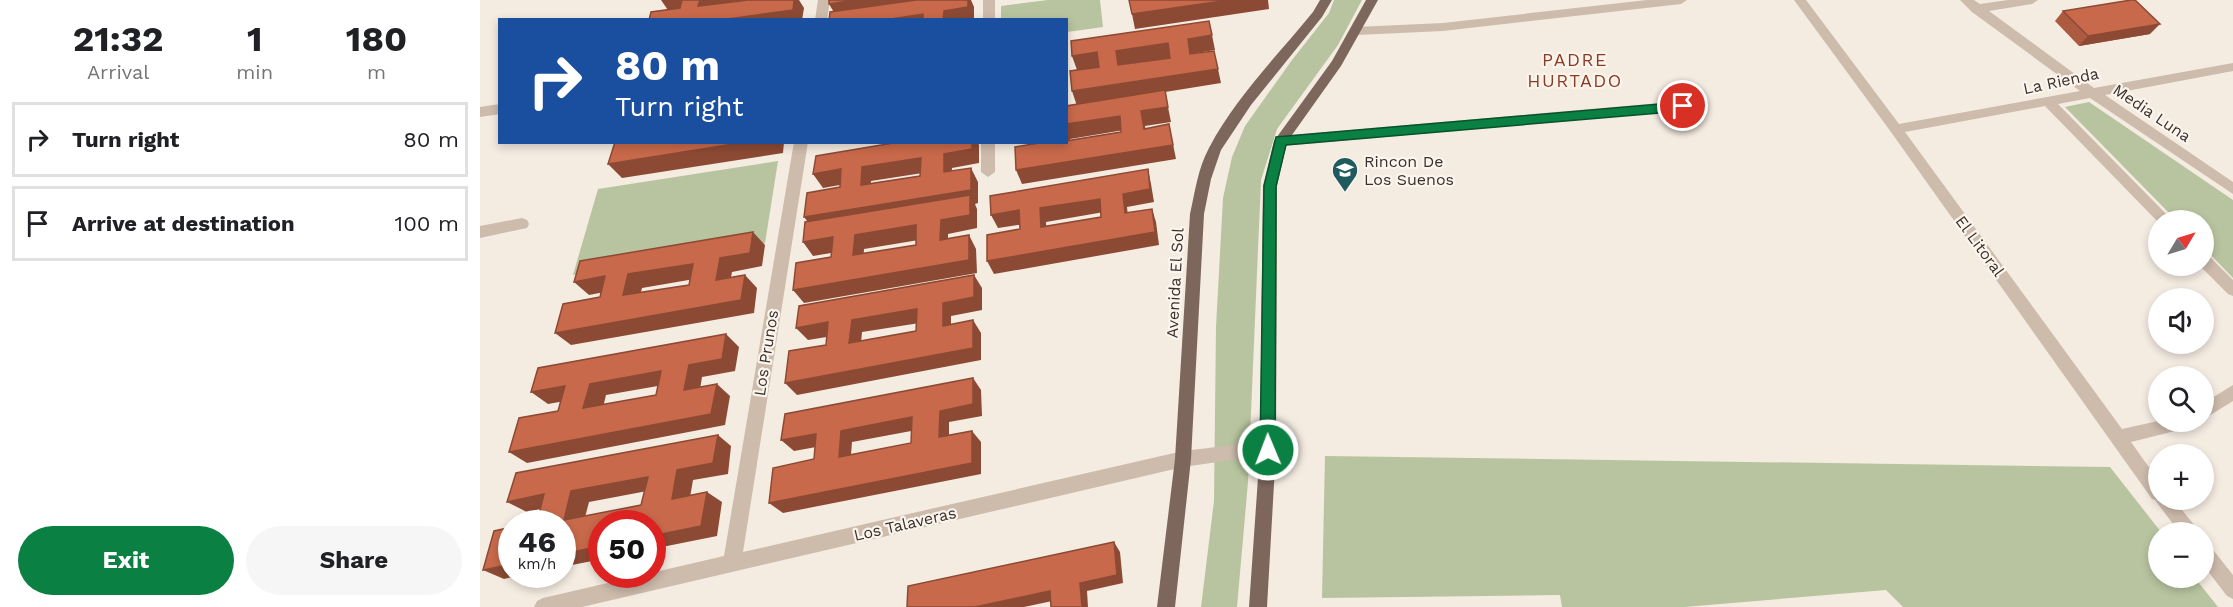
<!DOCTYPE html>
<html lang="en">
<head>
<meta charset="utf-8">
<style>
  body { margin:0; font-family:"Work Sans",sans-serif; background:#f6f6f6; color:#202124; height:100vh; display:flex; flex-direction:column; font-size:22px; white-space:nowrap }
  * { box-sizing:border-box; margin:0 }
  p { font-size:20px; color:#757577 }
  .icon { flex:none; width:33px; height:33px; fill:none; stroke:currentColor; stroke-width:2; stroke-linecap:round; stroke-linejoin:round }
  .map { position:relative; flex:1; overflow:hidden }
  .details { display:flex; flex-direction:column; background:#fff; width:480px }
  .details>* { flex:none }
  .top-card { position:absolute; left:18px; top:18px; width:570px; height:126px; border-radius:0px; box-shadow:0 3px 9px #0003; background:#1a4fa0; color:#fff; overflow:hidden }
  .needle { width:39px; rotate:52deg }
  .fabs { position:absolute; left:1668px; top:210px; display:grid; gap:12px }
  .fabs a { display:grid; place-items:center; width:66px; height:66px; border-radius:50%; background:#fff; box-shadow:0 3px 9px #0003; font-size:30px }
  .speed { position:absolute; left:18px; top:510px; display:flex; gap:12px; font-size:30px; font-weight:700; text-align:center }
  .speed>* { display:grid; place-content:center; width:78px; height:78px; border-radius:50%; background:#fff; box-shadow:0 3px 9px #0003; line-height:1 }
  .speed small { font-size:15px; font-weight:400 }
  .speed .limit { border:9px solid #d22; background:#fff; color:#111 }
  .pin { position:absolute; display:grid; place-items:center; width:51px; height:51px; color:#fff; margin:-26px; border:3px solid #fff; border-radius:50%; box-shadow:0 2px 6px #0007 }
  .me { position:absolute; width:66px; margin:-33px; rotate:359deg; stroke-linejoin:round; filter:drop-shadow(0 0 4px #0008) }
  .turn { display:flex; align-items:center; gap:21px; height:126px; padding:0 18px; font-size:27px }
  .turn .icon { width:78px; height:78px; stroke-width:2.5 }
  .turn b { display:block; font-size:42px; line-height:51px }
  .eta { display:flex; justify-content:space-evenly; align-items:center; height:102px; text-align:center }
  .eta b { font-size:36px; font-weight:700; line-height:42px }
  .action { display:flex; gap:12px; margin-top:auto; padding:12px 18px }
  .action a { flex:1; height:69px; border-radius:36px; background:#0b8043; color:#fff; font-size:24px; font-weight:700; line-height:69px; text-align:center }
  .action a+a { background:#f6f6f6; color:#202124 }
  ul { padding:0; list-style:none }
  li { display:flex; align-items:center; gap:18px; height:75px; margin:0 12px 9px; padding:0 6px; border:3px solid #e0e0e0; border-radius:0px }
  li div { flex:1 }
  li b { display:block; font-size:22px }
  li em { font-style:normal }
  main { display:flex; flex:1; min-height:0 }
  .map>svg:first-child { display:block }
  .green { fill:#b8c4a0 }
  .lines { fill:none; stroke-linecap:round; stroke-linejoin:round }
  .minor { fill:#cdbbac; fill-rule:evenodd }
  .major { fill:#7d675c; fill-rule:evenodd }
  .wall { fill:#ac5a40 }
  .shaded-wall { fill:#8c4a34 }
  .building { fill:#c8694b; stroke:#8c4a34; stroke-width:1.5; fill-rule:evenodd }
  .route { fill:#0b8043; stroke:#07532c; stroke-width:1.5 }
  .labels { text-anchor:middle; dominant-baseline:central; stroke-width:4.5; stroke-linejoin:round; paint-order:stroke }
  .street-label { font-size:16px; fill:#3b302b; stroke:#fbf5ee }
  .poi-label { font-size:16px; fill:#3b302b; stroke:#fbf5ee; text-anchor:start }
  .neighbourhood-label { font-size:18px; letter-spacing:1.5px; fill:#8c3b22; stroke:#fbf5ee }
</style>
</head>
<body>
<main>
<section class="details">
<div class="eta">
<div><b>21:32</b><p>Arrival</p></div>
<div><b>1</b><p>min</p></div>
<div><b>180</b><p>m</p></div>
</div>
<ul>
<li><svg class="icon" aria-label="right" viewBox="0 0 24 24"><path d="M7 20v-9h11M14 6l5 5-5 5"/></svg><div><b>Turn right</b></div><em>80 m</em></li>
<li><svg class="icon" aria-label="arrive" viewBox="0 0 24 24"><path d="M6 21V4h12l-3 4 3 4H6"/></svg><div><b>Arrive at destination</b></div><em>100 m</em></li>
</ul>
<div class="action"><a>Exit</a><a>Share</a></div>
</section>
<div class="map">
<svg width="1753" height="607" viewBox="0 0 1753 607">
  <rect width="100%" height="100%" fill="#f4ebe1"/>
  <g class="green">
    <path d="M568 0H620L623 27 587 32 586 20 521 19V6Z"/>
    <path d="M854 0H882L858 45 797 129 781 180 768 482 757 607H721L734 501 736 327 743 198 752 157 765 126 812 60 849 13Z"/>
    <path d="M1609 102 1753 200V278L1724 248V220H1696L1585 107Z"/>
    <path d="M298 161 285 243 93 275 118 189Z"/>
    <path d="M845 456 1630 467 1681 532H1678V578H1715L1738 607H1423L1406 590 1204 607H1082L1080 595 842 598Z"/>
  </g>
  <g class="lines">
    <g class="minor">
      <path d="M338 0H350L347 20H335Z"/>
      <rect x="503" y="0" width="12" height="20"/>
      <path d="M1167 0H1207L1201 4 963 31 876 35 870 31 876 27 963 23Z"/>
      <path d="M1314 0H1326L1419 124 1600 91 1492 12 1480 0H1494L1500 4 1528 0H1558L1552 4 1509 11 1614 88 1753 63V71L1625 95 1753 182V194L1610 98 1578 104 1692 220H1678V222L1565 106 1425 132 1642 429 1678 421 1711 422 1709 427 1703 429 1651 442 1678 480V500H1694L1715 526 1718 532H1699L1675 500 1672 499 1411 132Z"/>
      <path d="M1203 101 1209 106 1203 111 801 146 794 141 801 136Z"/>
      <path d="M20 104V114L0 117V107Z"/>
      <path d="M314 142H328L263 552 703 451 788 441 794 444 796 449 794 454 703 467 102 607H54L57 601 63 598 244 556Z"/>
      <path d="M501 142H515V172L508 177 501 172Z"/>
      <path d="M42 218 47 220 49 224 47 228 0 238V226Z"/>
      <path d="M1724 254 1729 256 1753 280V296L1748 294 1720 266H1724Z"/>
      <path d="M1753 385V401L1724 419V403Z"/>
      <path d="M1724 543 1730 546 1753 575V599L1747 596 1724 566Z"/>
    </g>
    <g class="major">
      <path d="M840 0H852L842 17 771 105 741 150 731 179 724 214 711 459 695 607H677L695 459 710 214C715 192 718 168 729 148 755 98 798 55 833 12Z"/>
      <path d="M886 0H898L861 66 807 142 797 186 796 449 787 607H769L780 449 783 186 794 141 852 61Z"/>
    </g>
  </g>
  <path class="wall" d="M1583 11 1670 34 1599 46 1575 21Z"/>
  <g class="shaded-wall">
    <path d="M181 0H207L214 9 190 13Z"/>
    <path d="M220 0H282L218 6Z"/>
    <path d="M314 0H319L324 8 322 20H241Z"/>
    <path d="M375 0H457L355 14 349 4Z"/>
    <path d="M488 0H491L494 7V20H463L464 11Z"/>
    <path d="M749 0H788L789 9 655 29 652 14Z"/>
    <path d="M443 14 446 20H404Z"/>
    <path d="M1680 24 1670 34 1599 46 1608 36Z"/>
    <path d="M732 35 735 50 710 54 708 39Z"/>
    <path d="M688 43 691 58 638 65 636 51Z"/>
    <path d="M617 52 622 67 597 70 592 56Z"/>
    <path d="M738 69 741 83 685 92 691 122 665 126 668 143 664 129 661 111 597 106 592 91Z"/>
    <path d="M640 116 644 130 590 139 591 155 586 142V124Z"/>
    <path d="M689 124 696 159 542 184 536 170Z"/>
    <path d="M266 142H304L303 153 142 178 128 164Z"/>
    <path d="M492 142H497L499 145V163L472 168 471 186 464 172V154Z"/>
    <path d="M441 158 449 172 391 181 390 199 381 185 382 167Z"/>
    <path d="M491 168 498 182V203L495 204 497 209V228L468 234V254L460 240 461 220 335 231 324 217Z"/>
    <path d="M361 169 371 183 343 188 333 174Z"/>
    <path d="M668 169 671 184 674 202 647 207 649 227 645 213 643 194Z"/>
    <path d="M620 199 624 212 566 222 567 241 561 227 560 208Z"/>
    <path d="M672 209 676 222 679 245 514 274 507 261Z"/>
    <path d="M539 210 545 224 518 228 511 215Z"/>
    <path d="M436 225 445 239 384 249 383 268 373 255 375 235Z"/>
    <path d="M273 232 285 245 282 266 252 272 248 293 236 280 240 258Z"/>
    <path d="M489 235 496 249 497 273 324 303 313 290Z"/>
    <path d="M353 237 363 251 333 256 323 242Z"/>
    <path d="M213 264 226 277 162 288 157 308 143 295 148 274Z"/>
    <path d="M265 275 277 288 274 313 91 345 75 333Z"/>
    <path d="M494 275 502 288V310L471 316V339L463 326V303Z"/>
    <path d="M125 276 140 289 109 295 94 282Z"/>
    <path d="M437 309 446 322 382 332 380 355 369 343 372 320Z"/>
    <path d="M493 320 501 333V360L317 395 305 383Z"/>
    <path d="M348 322 359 335 328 340 316 328Z"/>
    <path d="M246 334 259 347 255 371 222 377 218 402 204 390 209 365Z"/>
    <path d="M181 371 195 383 126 395 120 420 103 408 110 384Z"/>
    <path d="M493 378 501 390 502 416 469 422V448L459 437 460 411Z"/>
    <path d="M237 384 250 396 245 425 47 463 29 452Z"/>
    <path d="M85 386 102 398 68 404 51 392Z"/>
    <path d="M432 417 442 429 372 442 370 467 359 457 361 431Z"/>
    <path d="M492 431 501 442V474L303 513 289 503Z"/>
    <path d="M336 434 347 445 314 451 301 440Z"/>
    <path d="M238 435 251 446 248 474 213 480 208 509 192 499 197 470Z"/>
    <path d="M168 477 183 488 109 502 102 529 84 520 91 491Z"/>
    <path d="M227 492 242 502 237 536 172 549V536Z"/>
    <path d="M64 494 82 504 47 512 27 502Z"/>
    <path d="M634 542 640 552 643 583 607 591 608 607H602L600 583Z"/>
    <path d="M122 546V559L82 567V554Z"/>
    <path d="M32 564V574H45L24 579 3 570Z"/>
    <path d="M570 591 577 600 544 607H495Z"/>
  </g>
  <g class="building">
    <path d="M202 0H220L218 6 268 0H314L313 10 241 20H169L171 12 200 8Z"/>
    <path d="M349 0H375L349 4Z"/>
    <path d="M436 0H488V7L464 11 463 20H443V14L404 20H349L350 12Z"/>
    <path d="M649 0H749L652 14Z"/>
    <path d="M1651 0H1655L1680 24 1608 36 1583 11Z"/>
    <path d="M729 21 732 35 708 39 710 54 734 51 738 69 592 91 590 71 619 67 617 52 592 56 591 41ZM688 43 690 58 638 65 636 51Z"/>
    <path d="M685 90 688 107 661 111 664 129 689 124 693 145 536 170 535 147 565 142H586V141L641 132 640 116 586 124V106Z"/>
    <path d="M135 142H266L128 164Z"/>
    <path d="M419 142H492V149L464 154V172L491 168V190L324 217 327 193 360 187 361 169 333 174 336 156ZM441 158 440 176 381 185 382 167Z"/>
    <path d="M668 169 670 189 643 194 645 213 672 209 675 232 507 261V235L540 229 539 210 511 215 510 196ZM620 199 621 217 561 227 560 208Z"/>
    <path d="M490 195V215L461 220 460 240 489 235V260L313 290 316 263 351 257 353 237 323 242 325 222ZM436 225V245L373 255 375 235Z"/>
    <path d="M273 232 270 253 240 258 236 280 265 275 261 300 75 333 83 304 120 297 125 276 94 282 100 261ZM213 264 209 285 143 295 148 274Z"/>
    <path d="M494 275V297L463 303V326L493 320V348L305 383 309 351 346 345 348 322 316 328 319 306ZM437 309 436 331 369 343 372 320Z"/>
    <path d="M246 334 242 359 209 365 204 390 237 384 231 414 29 452 39 418 78 411 85 386 51 392 58 368ZM181 371 176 395 103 408 110 384Z"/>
    <path d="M493 378V404L460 411 459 437 492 431V463L289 503 293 468 334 459 336 434 301 440 305 414ZM432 417 431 443 359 457 361 431Z"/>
    <path d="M238 435 233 463 197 470 192 499 227 492 221 526 172 536V524H122V546L82 554V524H51L57 522 64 494 27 502 36 473ZM168 477 161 505 84 520 91 491Z"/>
    <path d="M32 527V564L3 570 14 531Z"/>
    <path d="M634 542 637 575 600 583 602 607H571L570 591 495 607H427L428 586Z"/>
  </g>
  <path class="route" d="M1203 102 1209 106 1203 111 806 145 796 186 795 450 793 454 788 456 783 454 780 450 784 186 796 137Z"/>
  <defs>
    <g id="school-pin" transform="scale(1.35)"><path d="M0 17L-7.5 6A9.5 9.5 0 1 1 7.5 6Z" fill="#1f5a5e" stroke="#fbf5ee"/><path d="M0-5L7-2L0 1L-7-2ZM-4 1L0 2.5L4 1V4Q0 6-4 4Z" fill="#fff"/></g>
  </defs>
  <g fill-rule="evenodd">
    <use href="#school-pin" x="865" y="170"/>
  </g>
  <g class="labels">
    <g class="street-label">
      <text transform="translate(1581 81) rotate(-12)">La Rienda</text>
      <text transform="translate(1672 113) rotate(34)">Media Luna</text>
      <text transform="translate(1500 246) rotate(54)">El Litoral</text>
      <text transform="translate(695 283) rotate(-87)">Avenida El Sol</text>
      <text transform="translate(286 353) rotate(-81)">Los Prunos</text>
      <text transform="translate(425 524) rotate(-13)">Los Talaveras</text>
    </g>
    <g class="poi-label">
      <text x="884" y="161">Rincon De<tspan x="884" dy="18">Los Suenos</tspan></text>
    </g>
    <g class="neighbourhood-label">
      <text x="1095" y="59">PADRE<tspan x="1095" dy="21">HURTADO</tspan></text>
    </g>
  </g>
</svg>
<div class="fabs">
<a><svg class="needle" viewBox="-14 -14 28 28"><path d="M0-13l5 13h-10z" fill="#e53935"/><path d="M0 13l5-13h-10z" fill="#757577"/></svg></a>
<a><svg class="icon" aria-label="sound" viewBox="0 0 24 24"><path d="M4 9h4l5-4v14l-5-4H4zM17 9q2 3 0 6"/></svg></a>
<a><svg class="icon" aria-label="search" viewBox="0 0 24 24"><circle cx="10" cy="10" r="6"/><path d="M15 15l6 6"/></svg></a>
<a>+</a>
<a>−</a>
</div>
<div class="speed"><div>46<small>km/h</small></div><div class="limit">50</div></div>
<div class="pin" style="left:1203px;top:106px;background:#d93025"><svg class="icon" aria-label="arrive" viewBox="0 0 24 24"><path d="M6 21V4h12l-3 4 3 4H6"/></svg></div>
<svg class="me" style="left:788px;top:450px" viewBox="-20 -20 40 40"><circle r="17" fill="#0b8043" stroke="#fff" stroke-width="3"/><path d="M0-11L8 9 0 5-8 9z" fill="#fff"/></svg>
<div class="top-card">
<div class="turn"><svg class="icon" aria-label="right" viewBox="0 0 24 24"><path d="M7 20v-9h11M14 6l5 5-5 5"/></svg><div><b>80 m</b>Turn right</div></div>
</div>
</div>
</main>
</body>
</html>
